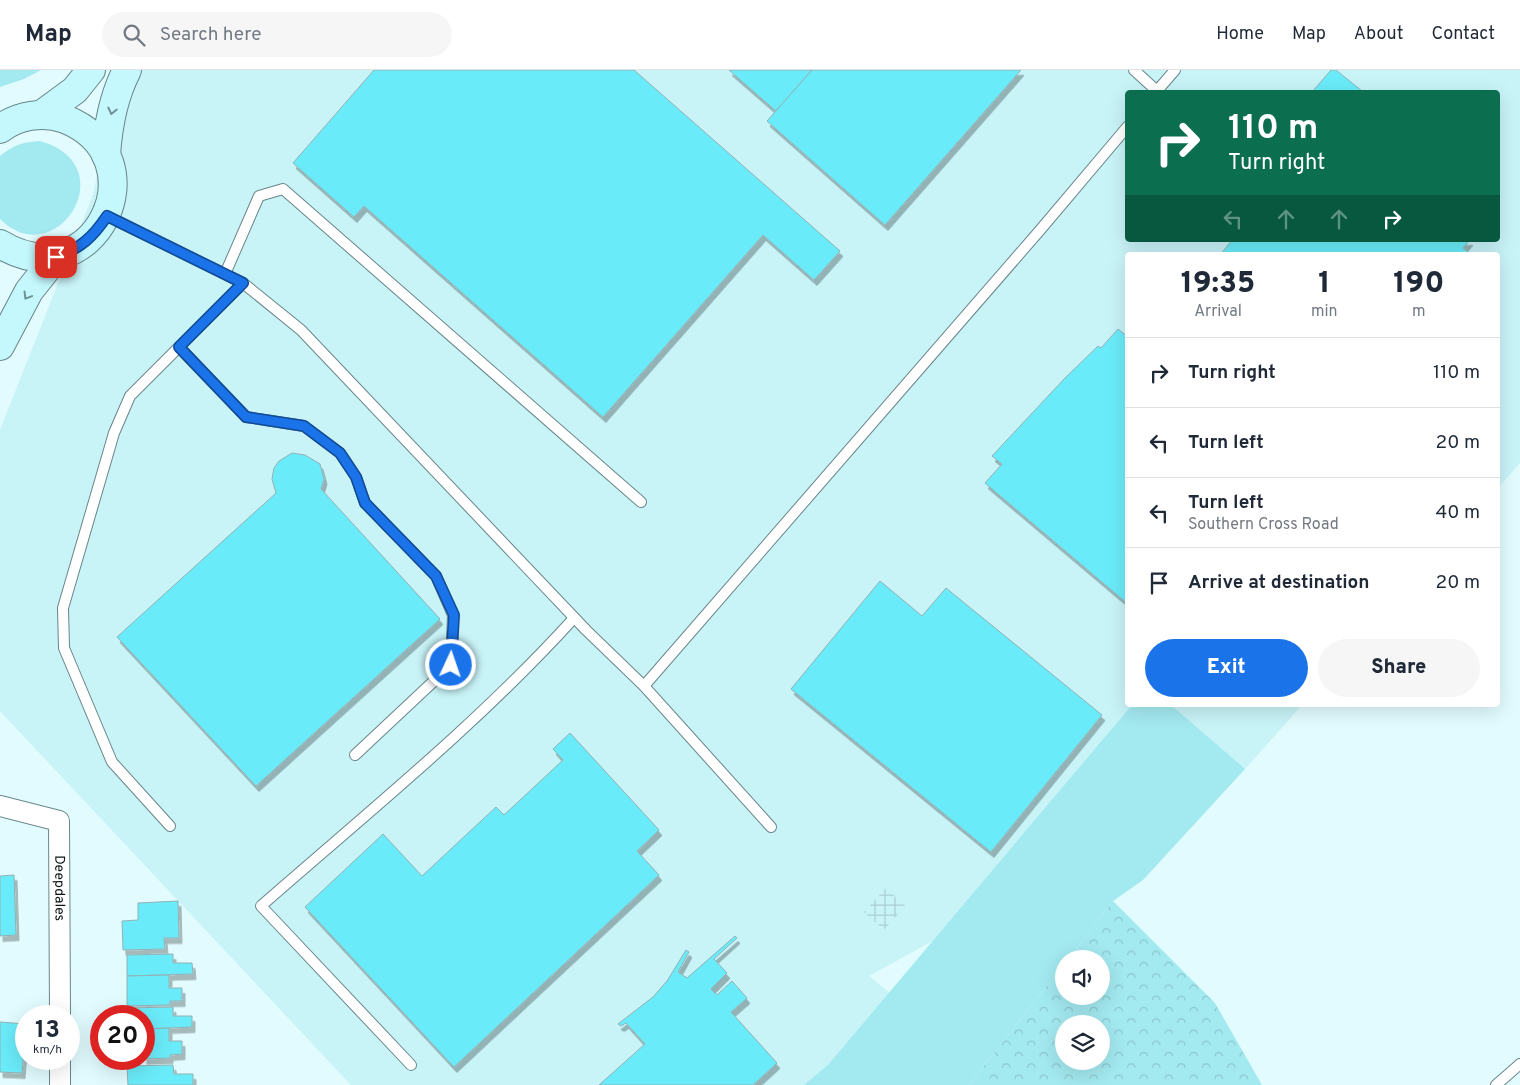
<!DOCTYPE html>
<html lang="en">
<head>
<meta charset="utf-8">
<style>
  body { margin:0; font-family:Overpass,sans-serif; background:#f6f6f7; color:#1f2937; height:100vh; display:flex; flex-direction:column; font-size:19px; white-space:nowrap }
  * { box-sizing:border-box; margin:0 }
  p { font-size:16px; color:#747a83 }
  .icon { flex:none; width:28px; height:28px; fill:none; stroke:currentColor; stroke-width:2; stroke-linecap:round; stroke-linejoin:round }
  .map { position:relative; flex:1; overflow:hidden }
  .details { position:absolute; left:1125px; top:182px; width:375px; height:455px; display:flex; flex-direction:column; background:#fff; border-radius:5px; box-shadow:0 5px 20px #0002 }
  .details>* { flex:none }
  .hud { position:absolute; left:1125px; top:20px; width:375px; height:152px; border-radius:5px; box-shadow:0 5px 20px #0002; background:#0b6e4f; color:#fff; overflow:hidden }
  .fabs { position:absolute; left:1055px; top:880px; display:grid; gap:10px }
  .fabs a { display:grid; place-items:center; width:55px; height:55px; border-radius:50%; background:#fff; box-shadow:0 5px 20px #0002; font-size:25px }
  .speed { position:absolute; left:15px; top:935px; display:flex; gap:10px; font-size:25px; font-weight:700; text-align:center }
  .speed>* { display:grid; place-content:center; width:65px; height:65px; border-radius:50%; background:#fff; box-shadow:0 5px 20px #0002; line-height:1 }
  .speed small { font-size:12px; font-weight:400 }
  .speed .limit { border:8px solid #d22; background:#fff; color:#111 }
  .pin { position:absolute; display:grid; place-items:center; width:42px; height:42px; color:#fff; margin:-21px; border-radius:10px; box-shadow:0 2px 8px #0006 }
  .me { position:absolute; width:55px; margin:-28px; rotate:3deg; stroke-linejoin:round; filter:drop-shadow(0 0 4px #0008) }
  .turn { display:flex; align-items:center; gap:18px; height:105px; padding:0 20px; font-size:22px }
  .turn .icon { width:65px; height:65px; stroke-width:2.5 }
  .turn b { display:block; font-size:35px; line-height:42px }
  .lanes { display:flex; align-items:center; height:48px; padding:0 20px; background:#0003; justify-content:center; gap:25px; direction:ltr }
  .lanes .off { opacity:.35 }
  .eta { display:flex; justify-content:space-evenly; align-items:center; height:85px; text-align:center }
  .eta b { font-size:30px; font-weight:800; line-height:35px }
  .action { display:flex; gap:10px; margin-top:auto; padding:10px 20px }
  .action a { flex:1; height:58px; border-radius:30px; background:#1a73e8; color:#fff; font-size:20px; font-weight:800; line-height:58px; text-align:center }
  .action a+a { background:#f6f6f7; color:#1f2937 }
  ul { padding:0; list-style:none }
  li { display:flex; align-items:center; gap:15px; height:70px; padding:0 20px; border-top:1px solid #e0e1e3 }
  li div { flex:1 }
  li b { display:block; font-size:19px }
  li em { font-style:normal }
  header { display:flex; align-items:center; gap:30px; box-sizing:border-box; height:70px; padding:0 25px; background:#fff; border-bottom:1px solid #e0e1e3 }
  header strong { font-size:24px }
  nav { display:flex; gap:28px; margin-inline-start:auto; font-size:18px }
  .search { width:350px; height:45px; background:#f6f6f7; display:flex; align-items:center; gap:12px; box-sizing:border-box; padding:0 18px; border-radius:28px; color:#747a83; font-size:19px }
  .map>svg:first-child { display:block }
  .built { fill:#c8f3f7; fill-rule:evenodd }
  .industrial { fill:url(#industrial-grid) }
  .grass { fill:#a3e9f0 }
  .forest { fill:url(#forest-crowns); fill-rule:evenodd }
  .building { fill:#6bebf9; stroke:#92b1b4; filter:url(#shadow) }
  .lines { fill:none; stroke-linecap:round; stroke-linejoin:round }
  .service-casing { stroke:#69868a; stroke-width:12 }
  .minor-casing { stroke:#69868a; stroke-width:22 }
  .secondary-casing { stroke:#69868a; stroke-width:30 }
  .service { stroke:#fff; stroke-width:10 }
  .minor { stroke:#fff; stroke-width:20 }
  .secondary { stroke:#c4f8fd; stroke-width:28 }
  .oneway { stroke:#6f9194 }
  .route-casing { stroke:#114b97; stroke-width:12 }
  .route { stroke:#1a73e8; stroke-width:9 }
  .labels { text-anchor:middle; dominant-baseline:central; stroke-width:4; stroke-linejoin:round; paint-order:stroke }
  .street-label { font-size:14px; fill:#071314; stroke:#fff }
</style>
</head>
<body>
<header>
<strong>Map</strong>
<div class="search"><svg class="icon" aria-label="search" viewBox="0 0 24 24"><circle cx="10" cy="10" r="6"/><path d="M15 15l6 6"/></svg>Search here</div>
<nav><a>Home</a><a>Map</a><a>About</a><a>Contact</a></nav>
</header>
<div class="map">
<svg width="1520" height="1015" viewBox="0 0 1520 1015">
  <defs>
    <pattern id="industrial-grid" width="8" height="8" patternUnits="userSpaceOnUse" patternTransform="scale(1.25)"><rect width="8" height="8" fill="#c8f3f7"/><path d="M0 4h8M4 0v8" fill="none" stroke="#aacfd3"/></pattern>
    <pattern id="forest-crowns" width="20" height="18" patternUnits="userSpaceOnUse" patternTransform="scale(1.25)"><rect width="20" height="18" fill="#a3e9f0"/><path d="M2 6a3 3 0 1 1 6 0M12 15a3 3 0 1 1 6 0" fill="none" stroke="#8bc7cd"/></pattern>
    <filter id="shadow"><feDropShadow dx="3" dy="5.5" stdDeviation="0" flood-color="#0004"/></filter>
  </defs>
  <rect width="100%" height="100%" fill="#e1fbfe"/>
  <path class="built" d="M142 0H1520V393L1498 418V185H1128V635H1302L1245 699 869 906 926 953 858 1015H351L0 641V360L93 125 106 63ZM1128 22H1498V170H1128Z"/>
  <path class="industrial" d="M886 818 905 836 884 860 864 842Z"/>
  <g class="grass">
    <path d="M0 0H41L24 9 0 17Z"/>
    <path d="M40 71C126 95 56 205 0 149V86C13 75 23 72 40 71Z"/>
    <path d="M1132 635H1171L1245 699 1143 810 1113 831 1068 889H1064V894L969 1015H804L828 995Z"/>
  </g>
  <path class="forest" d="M1113 831 1215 933 1262 1015H969L1064 894V926H1101V889H1068ZM1064 954H1101V991H1064Z"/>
  <g class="building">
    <path d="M374 0H634L840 181 814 210 763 165 603 347 364 136 354 147 293 93Z"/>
    <path d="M729 0H812L776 41Z"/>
    <path d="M812 0H1021L885 155 767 51Z"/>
    <path d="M1331 0H1336L1362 21 1312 22Z"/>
    <path d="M1232 170H1470L1463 178 1472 185H1223L1221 184Z"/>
    <path d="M1118 259 1128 267V534L985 413 1002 394 992 386 1065 308 1098 276 1101 278Z"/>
    <path d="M292 383 305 385 320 394 324 409 321 419 440 549 256 716 117 567 276 423 272 409 274 398 279 391Z"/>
    <path d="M880 511 922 546 946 518 1102 645 991 782 791 619Z"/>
    <path d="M570 663 659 760 637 781 659 805 454 997 305 837 383 764 422 806 496 737 504 745 563 690 553 679Z"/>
    <path d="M14 805 16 865 0 866V806Z"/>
    <path d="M178 831 179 868H164L165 879 123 880 122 851 138 850V833Z"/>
    <path d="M735 866 737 868 714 889 727 903 711 919 717 925 732 911 747 928 731 942 777 993 753 1015H599L645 974 626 953 621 956 618 954 653 927 667 911 686 880 689 882 678 902 687 908Z"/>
    <path d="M173 884V893H192L193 904 127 906V885Z"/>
    <path d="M169 905V918H182V931H170V935L127 936V906Z"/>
    <path d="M173 937V946H192V957L144 959V946H126V938Z"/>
    <path d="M0 952 26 954 22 1003 0 1002Z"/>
    <path d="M169 958V971H182V984L170 985V988L144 989V959Z"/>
    <path d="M173 995 174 1004H193V1015H128L127 996Z"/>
  </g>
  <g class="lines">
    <g class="service-casing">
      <g id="service">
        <path d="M1134 0 1157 21"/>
        <path d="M1156 22 1175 0"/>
        <path d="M107 146 243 213 301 260 586 560 644 616 771 757"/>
        <path d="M225 204 259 126 283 119 641 432"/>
        <path d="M179 277 246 347 304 356 340 383 356 407 365 433 436 506 453 545 451 595 355 685"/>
        <path d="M644 616 1041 159 1128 56"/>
        <path d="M170 756 112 692 64 578 63 538 114 363 130 326 243 213"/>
        <path d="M411 995 261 836C367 743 479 653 574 548"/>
        <path d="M1496 1015 1520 994"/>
      </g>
    </g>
    <g class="minor-casing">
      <g id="minor">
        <path id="s1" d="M0 736 59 751 60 946"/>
        <path d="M60 989V1015"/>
      </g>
    </g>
    <g class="secondary-casing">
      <g id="secondary">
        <path d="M41 45 75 20 91 0"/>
        <path d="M0 59C18 45 44 41 65 49 163 88 94 231 0 174"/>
        <path d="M106 85C108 55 113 27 127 0"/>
        <path d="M0 276 29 221 56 187"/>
      </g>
    </g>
    <use href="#service" class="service"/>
    <use href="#minor" class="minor"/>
    <use href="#secondary" class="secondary"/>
  </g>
  <defs><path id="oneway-chevron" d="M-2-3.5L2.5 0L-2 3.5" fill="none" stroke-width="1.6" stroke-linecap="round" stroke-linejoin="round" transform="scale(1.25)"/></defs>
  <g class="oneway">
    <use href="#oneway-chevron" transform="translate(112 41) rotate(103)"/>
    <use href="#oneway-chevron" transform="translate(27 226) rotate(121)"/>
  </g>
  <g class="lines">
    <g class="route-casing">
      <path id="route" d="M56 187C80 179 93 167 107 146L243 213 179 277 246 347 304 356 340 383 356 407 365 433 436 506 454 545 451 595"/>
    </g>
    <use href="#route" class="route"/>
  </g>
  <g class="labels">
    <g class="street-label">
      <text stroke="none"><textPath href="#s1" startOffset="128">Deepdales</textPath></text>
    </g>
  </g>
</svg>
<div class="fabs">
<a><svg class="icon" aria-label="sound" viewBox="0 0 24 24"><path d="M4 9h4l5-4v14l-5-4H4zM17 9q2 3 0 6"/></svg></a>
<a><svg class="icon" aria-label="layers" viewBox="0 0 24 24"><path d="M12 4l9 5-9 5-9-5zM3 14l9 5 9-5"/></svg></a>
</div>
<div class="speed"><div>13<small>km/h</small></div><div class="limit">20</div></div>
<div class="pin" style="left:56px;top:187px;background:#d93025"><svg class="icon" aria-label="arrive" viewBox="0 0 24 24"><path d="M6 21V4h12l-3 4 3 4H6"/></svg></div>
<svg class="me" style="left:451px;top:595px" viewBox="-20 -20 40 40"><circle r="17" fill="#1a73e8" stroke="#fff" stroke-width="3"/><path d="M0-11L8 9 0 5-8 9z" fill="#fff"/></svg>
<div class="hud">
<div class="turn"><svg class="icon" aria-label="right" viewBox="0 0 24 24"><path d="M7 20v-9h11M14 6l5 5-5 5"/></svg><div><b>110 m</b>Turn right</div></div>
<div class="lanes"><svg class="icon off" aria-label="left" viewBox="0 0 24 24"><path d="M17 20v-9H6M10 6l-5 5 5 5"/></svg><svg class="icon off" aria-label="ahead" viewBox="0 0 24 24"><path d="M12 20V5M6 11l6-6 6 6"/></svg><svg class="icon off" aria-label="ahead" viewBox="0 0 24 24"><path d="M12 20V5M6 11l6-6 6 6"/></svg><svg class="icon" aria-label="right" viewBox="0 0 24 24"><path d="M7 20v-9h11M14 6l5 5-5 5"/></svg></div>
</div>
<section class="details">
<div class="eta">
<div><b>19:35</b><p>Arrival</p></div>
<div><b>1</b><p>min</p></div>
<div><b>190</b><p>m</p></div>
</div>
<ul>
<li><svg class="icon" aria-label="right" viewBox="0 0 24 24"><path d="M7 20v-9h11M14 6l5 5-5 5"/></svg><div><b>Turn right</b></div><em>110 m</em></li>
<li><svg class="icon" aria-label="left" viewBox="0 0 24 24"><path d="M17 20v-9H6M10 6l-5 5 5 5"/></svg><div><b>Turn left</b></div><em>20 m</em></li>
<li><svg class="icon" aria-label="left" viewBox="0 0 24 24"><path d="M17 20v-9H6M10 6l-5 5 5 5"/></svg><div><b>Turn left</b><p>Southern Cross Road</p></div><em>40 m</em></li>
<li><svg class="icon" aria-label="arrive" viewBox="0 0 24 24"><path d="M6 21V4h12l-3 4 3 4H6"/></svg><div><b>Arrive at destination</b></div><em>20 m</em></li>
</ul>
<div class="action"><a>Exit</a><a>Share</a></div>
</section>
</div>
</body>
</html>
